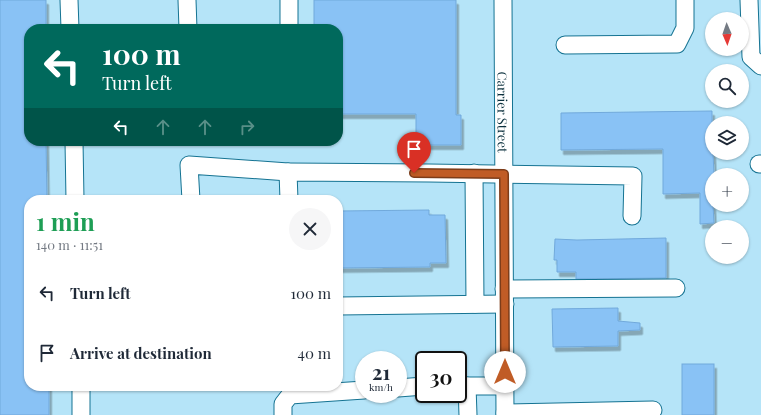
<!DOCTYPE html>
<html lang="en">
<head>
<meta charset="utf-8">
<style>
  body { margin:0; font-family:"Playfair Display",serif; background:#f6f6f7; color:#1f2937; height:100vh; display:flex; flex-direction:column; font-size:15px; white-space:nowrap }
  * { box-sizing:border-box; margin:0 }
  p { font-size:13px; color:#747a83 }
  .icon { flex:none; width:22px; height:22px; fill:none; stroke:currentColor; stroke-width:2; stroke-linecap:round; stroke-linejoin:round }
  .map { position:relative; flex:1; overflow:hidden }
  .side { position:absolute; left:24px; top:195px; width:319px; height:196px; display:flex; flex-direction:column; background:#fff; border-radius:16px; box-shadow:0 1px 3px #0004 }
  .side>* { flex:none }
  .top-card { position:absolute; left:24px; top:24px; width:319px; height:122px; border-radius:16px; box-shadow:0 1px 3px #0004; background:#00695c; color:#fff; overflow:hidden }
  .needle { width:26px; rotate:178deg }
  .fabs { position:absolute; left:705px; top:12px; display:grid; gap:8px }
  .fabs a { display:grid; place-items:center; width:44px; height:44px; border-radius:50%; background:#fff; box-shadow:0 1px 3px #0004; font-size:20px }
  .speed { position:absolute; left:355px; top:351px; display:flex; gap:8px; font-size:20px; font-weight:700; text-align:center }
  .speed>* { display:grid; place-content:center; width:52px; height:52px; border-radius:50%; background:#fff; box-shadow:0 1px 3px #0004; line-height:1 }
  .speed small { font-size:10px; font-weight:400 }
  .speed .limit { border:2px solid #111; border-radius:6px; background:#fff; color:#111 }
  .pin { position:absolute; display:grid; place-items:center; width:34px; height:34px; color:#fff; margin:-41px -17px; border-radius:50% 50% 50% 0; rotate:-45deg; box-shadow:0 0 4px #0007 }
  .pin .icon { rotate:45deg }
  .me { position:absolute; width:44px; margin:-22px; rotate:0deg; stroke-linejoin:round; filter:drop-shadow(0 0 3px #0008) }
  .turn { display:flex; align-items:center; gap:14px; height:84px; padding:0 12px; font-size:18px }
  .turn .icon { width:52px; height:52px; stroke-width:2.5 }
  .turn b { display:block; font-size:28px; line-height:34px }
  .lanes { display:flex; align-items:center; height:38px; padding:0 12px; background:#0003; justify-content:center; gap:20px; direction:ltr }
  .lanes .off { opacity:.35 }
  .round { display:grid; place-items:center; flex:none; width:42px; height:42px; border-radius:21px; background:#f6f6f7 }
  .overview { display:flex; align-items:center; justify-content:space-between; height:68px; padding:0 12px }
  h1 { font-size:24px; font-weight:700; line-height:30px; color:#1e9e55 }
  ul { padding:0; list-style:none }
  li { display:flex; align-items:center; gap:12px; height:60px; padding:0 12px }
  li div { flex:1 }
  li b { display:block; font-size:15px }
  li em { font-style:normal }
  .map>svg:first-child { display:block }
  .building { fill:#89c2f5; stroke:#71a9db; filter:url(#shadow) }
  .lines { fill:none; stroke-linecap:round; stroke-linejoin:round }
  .minor-casing { stroke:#157392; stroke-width:19 }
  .minor { stroke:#fff; stroke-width:17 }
  .route-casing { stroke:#7d3c19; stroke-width:10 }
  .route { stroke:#c05c26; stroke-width:7 }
  .labels { text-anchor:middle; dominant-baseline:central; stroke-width:3; stroke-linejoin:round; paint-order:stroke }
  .street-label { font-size:13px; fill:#0b303d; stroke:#d0effc }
</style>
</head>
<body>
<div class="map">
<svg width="761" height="415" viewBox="0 0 761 415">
  <defs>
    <filter id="shadow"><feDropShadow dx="2.5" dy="4.5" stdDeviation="0" flood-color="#0004"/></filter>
  </defs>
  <rect width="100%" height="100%" fill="#b5e4f8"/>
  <g class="building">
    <path d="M0 0H46V29H29V141H46L47 200H29V386H49V415H0Z"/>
    <path d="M314 0H456V115H461V145H416V114H338V29H314Z"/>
    <path d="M712 111V153H713L714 175H712V205H713L714 223 700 224V193L663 194V149L561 150V113Z"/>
    <path d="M429 210V215H445L446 263H430V267L338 268V211Z"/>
    <path d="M666 238V278L576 279V272H557V260H554L555 239 577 240Z"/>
    <path d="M618 308V321L640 323V330L618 331V346L553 347 552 309Z"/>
    <rect x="682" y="364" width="32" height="51"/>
  </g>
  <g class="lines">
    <g class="minor-casing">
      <g id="minor">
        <path d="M69 0 70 29"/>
        <path d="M187 0 188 29"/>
        <path id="s1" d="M503 0 505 415"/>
        <path d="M749 0 751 57 761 66"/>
        <path d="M289 29V0"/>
        <path d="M565 45 677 44 685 28V0"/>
        <path d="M74 141 75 200"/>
        <path d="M759 164H761"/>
        <path d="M474 173 475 304"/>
        <path d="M191 200 189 165 288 172"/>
        <path d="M289 200 288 172 429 173 633 176 632 216"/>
        <path d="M504 289 676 288"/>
        <path d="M338 306 505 304"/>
        <path d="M81 386V415"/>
        <path d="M458 386H505"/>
        <path d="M467 386 468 415"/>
        <path d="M398 388 424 386"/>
        <path d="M505 413 653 410"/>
        <path d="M283 415V404L290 395 364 390"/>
      </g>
    </g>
    <use href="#minor" class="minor"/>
  </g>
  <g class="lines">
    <g class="route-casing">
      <path id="route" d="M414 173 504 174 505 372"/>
    </g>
    <use href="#route" class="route"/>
  </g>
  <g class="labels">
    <g class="street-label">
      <text stroke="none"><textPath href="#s1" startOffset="112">Carrier Street</textPath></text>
    </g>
  </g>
</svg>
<div class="fabs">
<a><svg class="needle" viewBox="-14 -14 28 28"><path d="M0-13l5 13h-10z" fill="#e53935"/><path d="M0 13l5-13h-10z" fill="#747a83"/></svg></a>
<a><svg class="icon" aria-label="search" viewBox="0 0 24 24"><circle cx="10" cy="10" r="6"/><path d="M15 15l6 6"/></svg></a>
<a><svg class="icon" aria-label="layers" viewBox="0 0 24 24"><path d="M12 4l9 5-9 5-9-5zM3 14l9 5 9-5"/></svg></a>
<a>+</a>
<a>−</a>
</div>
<div class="speed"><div>21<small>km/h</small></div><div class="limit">30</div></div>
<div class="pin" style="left:414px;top:173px;background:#d93025"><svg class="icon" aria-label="arrive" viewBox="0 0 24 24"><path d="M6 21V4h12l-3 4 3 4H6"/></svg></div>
<svg class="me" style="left:505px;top:372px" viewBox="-20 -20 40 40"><circle r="19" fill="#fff"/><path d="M0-13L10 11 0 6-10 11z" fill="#c05c26"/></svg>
<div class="top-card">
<div class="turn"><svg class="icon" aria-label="left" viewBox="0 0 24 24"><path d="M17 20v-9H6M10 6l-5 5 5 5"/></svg><div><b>100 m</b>Turn left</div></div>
<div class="lanes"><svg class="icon" aria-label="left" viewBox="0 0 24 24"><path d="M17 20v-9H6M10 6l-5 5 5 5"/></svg><svg class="icon off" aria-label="ahead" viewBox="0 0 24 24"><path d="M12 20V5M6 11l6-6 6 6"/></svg><svg class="icon off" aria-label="ahead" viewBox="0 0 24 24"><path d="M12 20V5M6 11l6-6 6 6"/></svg><svg class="icon off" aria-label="right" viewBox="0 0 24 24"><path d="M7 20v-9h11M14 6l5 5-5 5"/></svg></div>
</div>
<section class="side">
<div class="overview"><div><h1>1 min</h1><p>140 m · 11:51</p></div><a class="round"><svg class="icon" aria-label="close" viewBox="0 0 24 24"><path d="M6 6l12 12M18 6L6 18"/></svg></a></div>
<ul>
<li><svg class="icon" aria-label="left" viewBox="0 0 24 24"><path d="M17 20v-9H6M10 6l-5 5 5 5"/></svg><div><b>Turn left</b></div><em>100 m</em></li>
<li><svg class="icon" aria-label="arrive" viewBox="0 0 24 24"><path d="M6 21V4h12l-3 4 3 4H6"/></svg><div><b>Arrive at destination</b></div><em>40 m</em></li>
</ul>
</section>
</div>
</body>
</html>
